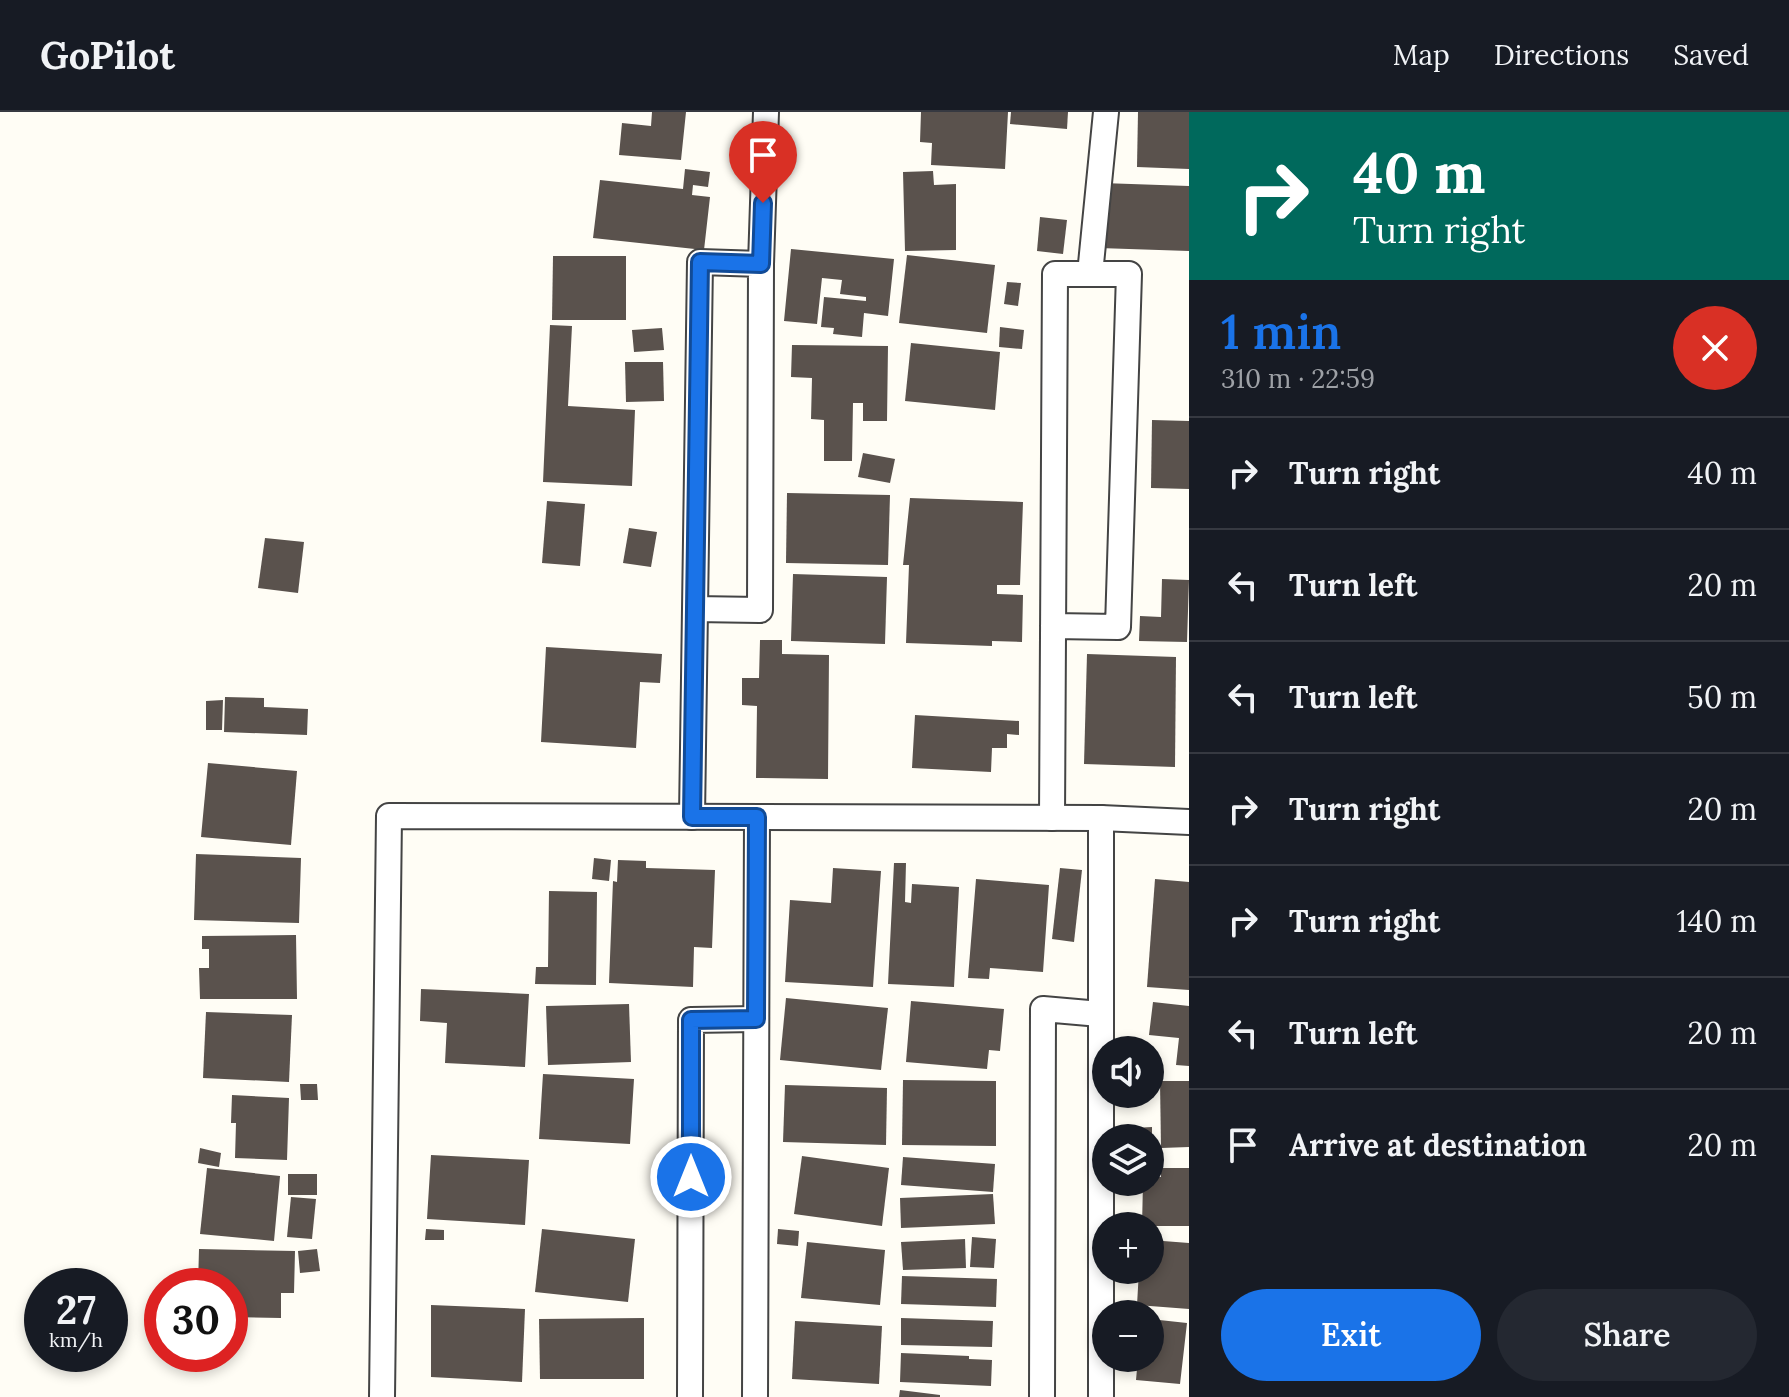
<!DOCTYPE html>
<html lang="en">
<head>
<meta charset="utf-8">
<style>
  body { margin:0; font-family:Lora,serif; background:#242831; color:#f1f3f6; height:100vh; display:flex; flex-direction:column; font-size:30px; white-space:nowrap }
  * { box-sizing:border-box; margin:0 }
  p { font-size:26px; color:#9ea1a6 }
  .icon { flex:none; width:44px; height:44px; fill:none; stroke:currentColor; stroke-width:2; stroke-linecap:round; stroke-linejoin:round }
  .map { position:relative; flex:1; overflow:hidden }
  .details { display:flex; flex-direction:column; background:#171b24; width:600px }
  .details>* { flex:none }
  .top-card { background:#00695c; color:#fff; overflow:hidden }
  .buttons { position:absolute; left:1092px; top:924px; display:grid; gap:16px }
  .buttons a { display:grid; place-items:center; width:72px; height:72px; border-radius:50%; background:#171b24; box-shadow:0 4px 12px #0003; font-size:40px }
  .speed { position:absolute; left:24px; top:1156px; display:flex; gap:16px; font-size:40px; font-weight:700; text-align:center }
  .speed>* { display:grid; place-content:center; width:104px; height:104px; border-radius:50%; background:#171b24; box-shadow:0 4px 12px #0003; line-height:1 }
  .speed small { font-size:20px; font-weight:400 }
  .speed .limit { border:12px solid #d22; background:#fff; color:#111 }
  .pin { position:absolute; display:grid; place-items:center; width:68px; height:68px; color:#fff; margin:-82px -34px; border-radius:50% 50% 50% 0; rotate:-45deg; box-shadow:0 0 8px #0007 }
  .pin .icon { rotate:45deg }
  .me { position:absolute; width:88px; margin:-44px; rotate:0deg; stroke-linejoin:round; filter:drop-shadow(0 0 6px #0008) }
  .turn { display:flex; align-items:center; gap:28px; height:168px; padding:0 32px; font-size:36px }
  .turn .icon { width:104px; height:104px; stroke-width:2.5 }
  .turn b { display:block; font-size:56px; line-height:68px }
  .round { display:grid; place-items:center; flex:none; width:84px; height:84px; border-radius:42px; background:#242831 }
  .overview { display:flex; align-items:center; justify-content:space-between; height:136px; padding:0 32px }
  h1 { font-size:48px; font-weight:600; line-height:60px; color:#1a73e8 }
  .button { display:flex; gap:16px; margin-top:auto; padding:16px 32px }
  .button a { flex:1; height:92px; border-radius:48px; background:#1a73e8; color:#fff; font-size:32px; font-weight:600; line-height:92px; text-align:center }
  .button a+a { background:#242831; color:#f1f3f6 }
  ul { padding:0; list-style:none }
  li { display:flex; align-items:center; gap:24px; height:112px; padding:0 32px; border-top:2px solid #363941 }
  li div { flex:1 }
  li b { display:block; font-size:30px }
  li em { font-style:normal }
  header { display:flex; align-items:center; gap:48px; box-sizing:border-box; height:112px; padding:0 40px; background:#171b24; border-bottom:2px solid #363941 }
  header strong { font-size:38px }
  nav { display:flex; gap:44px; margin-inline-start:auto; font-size:28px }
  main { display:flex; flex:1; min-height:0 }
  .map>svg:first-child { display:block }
  .building { fill:#5a524d }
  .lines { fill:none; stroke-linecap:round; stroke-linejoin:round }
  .street-casing { stroke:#444; stroke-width:28 }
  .street { stroke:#fff; stroke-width:24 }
  .route-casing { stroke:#114b97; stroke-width:20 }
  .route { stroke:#1a73e8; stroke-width:14 }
</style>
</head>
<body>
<header>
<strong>GoPilot</strong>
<nav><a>Map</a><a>Directions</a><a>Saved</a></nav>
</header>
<main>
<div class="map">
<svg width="1189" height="1285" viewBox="0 0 1189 1285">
  <rect width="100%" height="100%" fill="#fffdf5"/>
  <g class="building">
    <path d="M652 0H686L681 48 619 43 622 11 651 14Z"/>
    <path d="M921 0H1008L1005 57 931 53 932 31 920 30Z"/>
    <path d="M1011 0H1068L1067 17 1010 12Z"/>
    <path d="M1138 0H1189V57L1137 55Z"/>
    <path d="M685 57 710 60 708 75 693 73 692 83 710 85 704 138 593 126 600 68 683 77Z"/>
    <path d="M933 59 934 73 956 72V138L905 139 903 60Z"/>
    <path d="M1102 71 1189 74V139L1099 136Z"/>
    <path d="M1040 105 1067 108 1063 142 1037 139Z"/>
    <path d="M791 137 894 147 888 204 864 201 862 225 833 222 834 216 821 215 824 185 866 189V185L840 182 842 168 822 166 817 212 784 209Z"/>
    <path d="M907 143 995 153 987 221 899 211Z"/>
    <path d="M553 144H626V208H552Z"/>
    <path d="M1007 170 1021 171 1018 194 1004 192Z"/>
    <path d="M550 213 572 214 568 294 635 298 632 374 543 370Z"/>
    <path d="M1000 215 1024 218 1022 237 999 235Z"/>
    <path d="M662 216 664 238 634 240 632 218Z"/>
    <path d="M911 231 1000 240 995 298 905 289Z"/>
    <path d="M792 233 888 234 887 309H863V291H853L852 349H824V308L811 307 812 266 791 265Z"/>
    <path d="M625 250H663L664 289 626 290Z"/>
    <path d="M1152 308 1189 309V377L1151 376Z"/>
    <path d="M863 341 895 347 890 371 858 365Z"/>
    <path d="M787 381 890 383 888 453 786 451Z"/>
    <path d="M910 386 1023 390 1020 473H997V482L1023 483 1022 530 992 529V534L906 531 909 453H903Z"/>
    <path d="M547 389 585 392 580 454 542 451Z"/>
    <path d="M629 416 657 420 651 455 623 451Z"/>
    <path d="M265 426 304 430 298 481 258 476Z"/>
    <path d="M793 462 887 465 885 532 791 529Z"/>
    <path d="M1162 467 1189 468 1187 530 1139 529 1140 504 1161 505Z"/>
    <path d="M760 528H782V542L829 543 828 667 756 666 757 594 742 593V566H759Z"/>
    <path d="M546 535 662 542 660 571 640 570 636 636 541 630Z"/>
    <path d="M1087 542 1176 545 1175 655 1084 652Z"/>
    <path d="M225 585 264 586V595L308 597 307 623 224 620Z"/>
    <path d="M223 588 222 618H206V589Z"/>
    <path d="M915 603 1019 609V623L1007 622V636H992L991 660 912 656Z"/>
    <path d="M208 651 297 659 291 733 201 725Z"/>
    <path d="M196 742 301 746 299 811 194 808Z"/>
    <path d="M594 746 611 748 609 769 592 767Z"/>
    <path d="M618 748 646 749V756L715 758 712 836 694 835 693 875 609 871 613 769 617 770Z"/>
    <path d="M894 751H906L905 790 911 791 912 772 959 775 954 875 888 872Z"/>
    <path d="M833 756 881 759 873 875 785 870 790 788 831 791Z"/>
    <path d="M1060 756 1082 758 1074 830 1052 827Z"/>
    <path d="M976 767 1049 773 1043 860 990 856 989 867 968 866Z"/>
    <path d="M1155 767 1189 770V878L1147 875Z"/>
    <path d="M549 779 597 780 596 873 535 872 536 855H548Z"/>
    <path d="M296 823 297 887H200L199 856H209V837H202V824Z"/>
    <path d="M421 877 529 882 525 955 445 951 447 911 420 909Z"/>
    <path d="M786 886 888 896 881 958 780 948Z"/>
    <path d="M911 889 1004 897 1000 939 989 938 987 957 906 950Z"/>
    <path d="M1153 890 1189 894V954L1176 953 1179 926 1149 923Z"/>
    <path d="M629 892 631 950 548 953 546 894Z"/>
    <path d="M206 900 292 903 289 970 203 966Z"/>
    <path d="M543 962 634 967 630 1032 539 1027Z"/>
    <path d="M1150 962 1158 963 1156 977 1150 976Z"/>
    <path d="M903 968 996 969V1034L902 1033Z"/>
    <path d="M1160 969H1189V1035L1161 1036Z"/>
    <path d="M300 972H317L318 988H301Z"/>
    <path d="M785 973 887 976 886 1033 783 1030Z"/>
    <path d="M232 983 289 986 287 1048 235 1046 236 1011H231Z"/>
    <path d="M1152 1015V1026H1135L1134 1016Z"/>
    <path d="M200 1036 221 1041 219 1055 198 1051Z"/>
    <path d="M431 1043 529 1048 525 1113 427 1107Z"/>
    <path d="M802 1044 889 1056 882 1114 794 1102Z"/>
    <path d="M903 1045 995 1052 993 1080 901 1073Z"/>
    <path d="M207 1056 280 1064 274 1129 200 1122Z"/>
    <path d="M1161 1056H1189V1114H1142L1143 1070H1150V1064L1161 1065Z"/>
    <rect x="288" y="1062" width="29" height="21"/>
    <path d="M993 1082 995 1112 901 1116 900 1086Z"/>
    <path d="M291 1085 316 1087 312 1127 287 1125Z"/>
    <path d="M426 1117 444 1118V1128H425Z"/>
    <path d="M542 1117 635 1127 628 1190 535 1180Z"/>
    <path d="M778 1117 799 1119 798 1134 777 1132Z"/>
    <path d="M972 1125 996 1127 994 1156 970 1155Z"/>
    <path d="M965 1127 966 1156 903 1158 901 1130Z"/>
    <path d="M1150 1128 1189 1131V1197L1137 1193 1139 1158H1150Z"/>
    <path d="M807 1130 885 1138 880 1193 801 1186Z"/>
    <path d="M199 1137 295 1139 294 1181H281V1206L230 1205V1174H198Z"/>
    <path d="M317 1137 320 1159 300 1161 298 1139Z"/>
    <path d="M902 1164 997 1167 996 1195 901 1192Z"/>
    <path d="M431 1193 525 1197 522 1270 431 1265Z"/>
    <path d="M644 1206V1267H540L539 1207Z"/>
    <path d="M901 1206 993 1209 992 1235 901 1233Z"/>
    <path d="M1150 1207 1187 1211 1180 1272 1136 1268 1138 1246H1150Z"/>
    <path d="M795 1209 882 1214 879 1272 792 1267Z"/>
    <path d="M901 1241 969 1244V1247L992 1248 991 1274 900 1270Z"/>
    <path d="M900 1278 940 1283V1285H899Z"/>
  </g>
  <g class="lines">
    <g class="street-casing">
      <g id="street">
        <path d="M761 152 766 0"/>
        <path d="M1090 162 1106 0"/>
        <path d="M692 705 700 150 761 152 760 498 695 497"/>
        <path d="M1052 706 1055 162H1129L1118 515 1053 514"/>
        <path d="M382 1285 389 704 1101 706 1189 710"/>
        <path d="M690 1285 691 908 756 907"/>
        <path d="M755 1285 757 705"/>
        <path d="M1042 1285 1043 897 1100 902"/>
        <path d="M1101 1285V706"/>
      </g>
    </g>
    <use href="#street" class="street"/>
  </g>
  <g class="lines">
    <g class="route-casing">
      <path id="route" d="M691 1065V908L756 907 757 705H692L700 150 761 152 763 91"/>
    </g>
    <use href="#route" class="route"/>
  </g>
</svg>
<div class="buttons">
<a><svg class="icon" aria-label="sound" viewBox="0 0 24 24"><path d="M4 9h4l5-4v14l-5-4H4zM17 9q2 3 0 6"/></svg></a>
<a><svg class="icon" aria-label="layers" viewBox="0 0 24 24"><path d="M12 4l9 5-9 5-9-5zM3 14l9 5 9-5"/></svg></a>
<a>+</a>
<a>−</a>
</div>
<div class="speed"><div>27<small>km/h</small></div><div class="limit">30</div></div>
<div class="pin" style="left:763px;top:91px;background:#d93025"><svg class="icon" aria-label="arrive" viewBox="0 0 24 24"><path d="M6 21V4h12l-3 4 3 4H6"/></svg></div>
<svg class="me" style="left:691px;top:1065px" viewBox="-20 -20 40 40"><circle r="17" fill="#1a73e8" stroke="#fff" stroke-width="3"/><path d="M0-11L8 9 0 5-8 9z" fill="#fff"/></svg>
</div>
<section class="details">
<div class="top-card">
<div class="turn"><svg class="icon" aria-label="right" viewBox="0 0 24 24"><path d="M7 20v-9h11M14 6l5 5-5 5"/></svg><div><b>40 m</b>Turn right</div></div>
</div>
<div class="overview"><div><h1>1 min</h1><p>310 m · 22:59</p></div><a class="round" style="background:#d93025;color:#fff"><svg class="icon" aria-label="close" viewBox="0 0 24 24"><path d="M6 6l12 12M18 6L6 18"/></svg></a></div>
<ul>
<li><svg class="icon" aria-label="right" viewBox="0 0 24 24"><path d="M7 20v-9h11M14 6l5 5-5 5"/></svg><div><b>Turn right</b></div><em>40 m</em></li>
<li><svg class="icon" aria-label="left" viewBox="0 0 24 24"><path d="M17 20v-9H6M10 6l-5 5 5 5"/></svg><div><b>Turn left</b></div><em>20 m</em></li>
<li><svg class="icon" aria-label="left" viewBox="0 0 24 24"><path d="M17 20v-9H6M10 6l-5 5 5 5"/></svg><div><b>Turn left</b></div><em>50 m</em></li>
<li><svg class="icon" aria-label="right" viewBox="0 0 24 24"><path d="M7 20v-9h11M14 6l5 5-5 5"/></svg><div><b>Turn right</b></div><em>20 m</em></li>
<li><svg class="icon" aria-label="right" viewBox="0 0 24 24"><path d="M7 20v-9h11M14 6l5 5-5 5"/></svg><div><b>Turn right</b></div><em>140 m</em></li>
<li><svg class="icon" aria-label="left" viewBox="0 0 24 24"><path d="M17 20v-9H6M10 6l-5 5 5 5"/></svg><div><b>Turn left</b></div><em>20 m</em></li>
<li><svg class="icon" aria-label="arrive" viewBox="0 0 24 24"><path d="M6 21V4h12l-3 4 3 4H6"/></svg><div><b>Arrive at destination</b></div><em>20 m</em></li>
</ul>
<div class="button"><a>Exit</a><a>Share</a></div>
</section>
</main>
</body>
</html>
